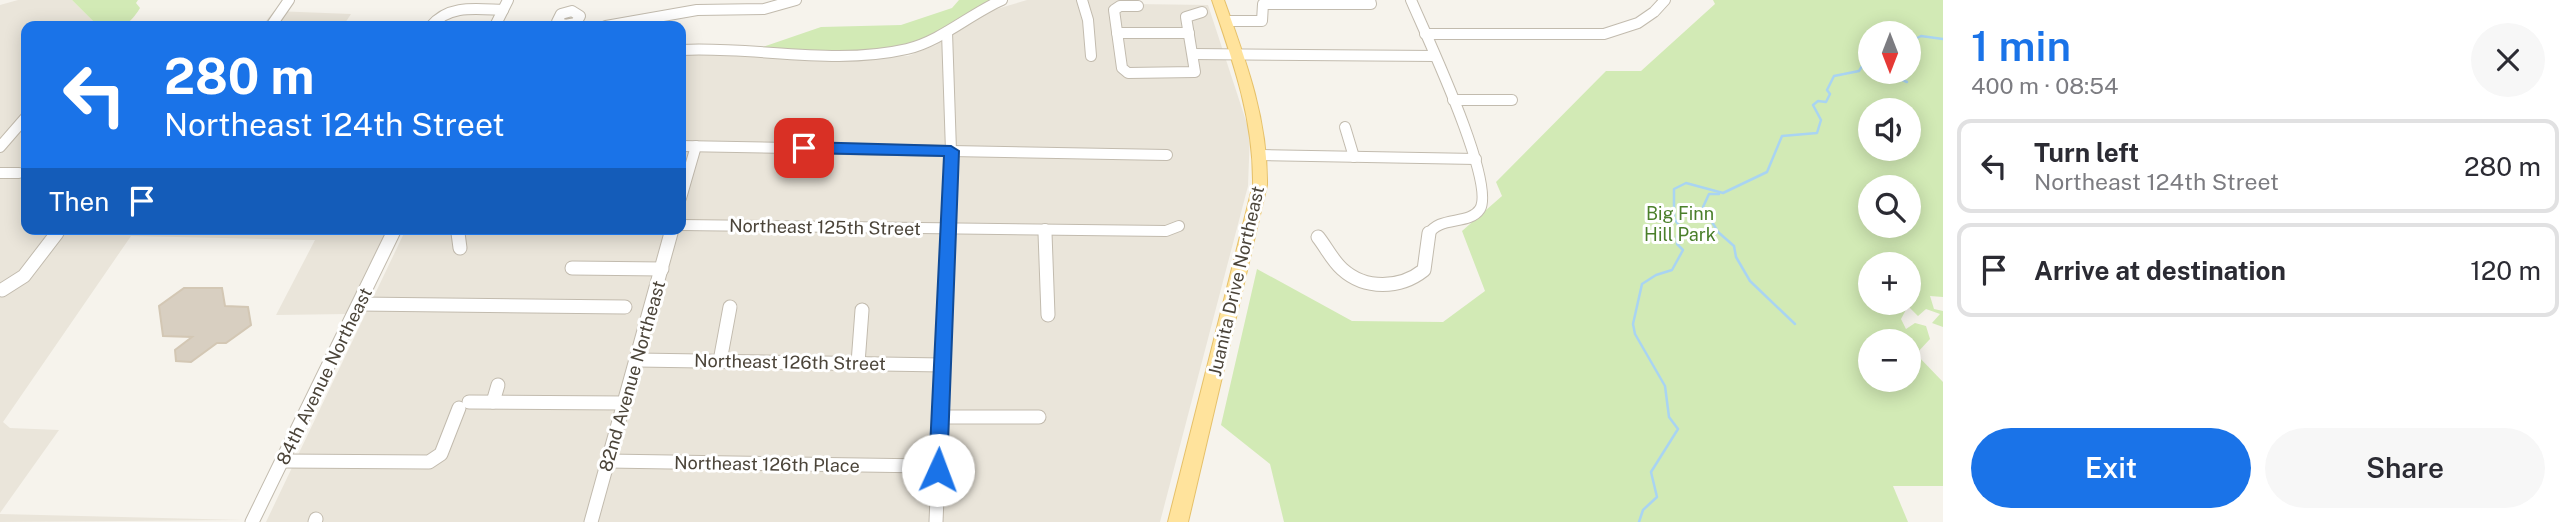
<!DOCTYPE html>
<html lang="en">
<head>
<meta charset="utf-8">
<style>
  body { margin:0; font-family:"Public Sans",sans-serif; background:#f7f7f7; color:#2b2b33; height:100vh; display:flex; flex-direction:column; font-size:26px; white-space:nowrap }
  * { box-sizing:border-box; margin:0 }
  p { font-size:23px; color:#7c7c81 }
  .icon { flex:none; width:38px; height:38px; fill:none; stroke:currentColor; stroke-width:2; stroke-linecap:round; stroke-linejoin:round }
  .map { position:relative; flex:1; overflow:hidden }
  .sheet { display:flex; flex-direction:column; background:#fff; width:630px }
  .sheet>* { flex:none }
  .guide { position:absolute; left:21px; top:21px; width:665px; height:214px; border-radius:14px; box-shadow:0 4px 18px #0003; background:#1a73e8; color:#fff; overflow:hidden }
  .needle { width:46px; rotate:180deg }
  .fabs { position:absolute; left:1858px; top:21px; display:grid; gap:14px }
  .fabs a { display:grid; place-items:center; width:63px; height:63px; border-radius:50%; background:#fff; box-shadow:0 4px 18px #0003; font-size:35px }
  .pin { position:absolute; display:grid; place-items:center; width:60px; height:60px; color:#fff; margin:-30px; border-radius:14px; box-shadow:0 4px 10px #0006 }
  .me { position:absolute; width:77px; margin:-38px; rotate:2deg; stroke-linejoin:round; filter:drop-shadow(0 0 5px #0008) }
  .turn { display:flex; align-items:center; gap:24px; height:147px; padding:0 28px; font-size:32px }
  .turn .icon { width:91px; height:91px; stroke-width:2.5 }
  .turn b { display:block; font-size:49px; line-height:60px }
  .then { display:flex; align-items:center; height:66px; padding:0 28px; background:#0003; gap:14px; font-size:26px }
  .round { display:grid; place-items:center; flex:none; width:74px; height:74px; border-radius:37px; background:#f7f7f7 }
  .head { display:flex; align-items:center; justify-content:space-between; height:119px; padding:0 28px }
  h1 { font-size:42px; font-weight:600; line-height:52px; color:#1a73e8 }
  .cta { display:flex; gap:14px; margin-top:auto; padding:14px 28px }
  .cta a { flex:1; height:80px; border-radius:42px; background:#1a73e8; color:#fff; font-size:28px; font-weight:600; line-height:80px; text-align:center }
  .cta a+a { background:#f7f7f7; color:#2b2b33 }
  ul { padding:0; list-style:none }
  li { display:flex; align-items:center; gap:21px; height:94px; margin:0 14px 10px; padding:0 14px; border:4px solid #e1e1e2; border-radius:14px }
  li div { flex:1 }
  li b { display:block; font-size:26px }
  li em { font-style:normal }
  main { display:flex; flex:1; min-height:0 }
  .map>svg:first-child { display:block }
  .residential { fill:#eae5da }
  .green { fill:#d2eab5; fill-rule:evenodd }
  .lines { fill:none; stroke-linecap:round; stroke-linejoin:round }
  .stream { stroke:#a9d4f2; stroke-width:2.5 }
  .building { fill:#d8cfc1; stroke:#d3c7b4; stroke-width:2 }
  .minor-far1-casing { stroke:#c2bbae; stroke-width:12 }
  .minor-casing { stroke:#c2bbae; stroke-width:15 }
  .major-casing { stroke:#e6c16a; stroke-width:2 }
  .minor-far1 { stroke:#fff; stroke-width:10 }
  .minor { stroke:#fff; stroke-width:13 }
  .major { fill:#ffe39c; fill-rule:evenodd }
  .route { fill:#1a73e8; stroke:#114b97; stroke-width:2 }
  .labels { text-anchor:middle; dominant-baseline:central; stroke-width:6; stroke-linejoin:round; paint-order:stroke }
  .park-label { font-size:18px; fill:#4a7f2a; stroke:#fff }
  .street-label { font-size:18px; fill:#4b4439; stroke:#fff }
</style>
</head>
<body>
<main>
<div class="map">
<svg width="1943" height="522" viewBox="0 0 1943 522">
  <rect width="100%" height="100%" fill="#f6f3ec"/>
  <g class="residential">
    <path d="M18 0H72L98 26H26V229H389L347 314 276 315 315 240 131 236 3 422 10 428 59 430 0 513V5Z"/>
    <path d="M1027 0H1134L1135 4 1208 5 1250 133 1248 186 1160 522H266L406 229H681V55L706 52 821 58 908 56 936 45 990 11Z"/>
    <path d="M274 11 351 14 343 26H262Z"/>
    <path d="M0 514 243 520 0 522Z"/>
  </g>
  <g class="green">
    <path d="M72 0H138L136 3 140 8C127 29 121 26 98 26Z"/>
    <path d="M959 0H999L947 32 890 52 754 50 821 27 901 25 952 8Z"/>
    <path d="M1713 0H1943V297L1930 296 1934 309 1943 311V327L1932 323 1940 314 1926 309 1918 316 1908 306 1901 319 1906 329 1915 323 1926 326 1930 339 1916 354 1943 382V486H1893L1908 522H1284L1270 464 1221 425 1257 269 1352 321 1443 322 1485 291 1462 231 1502 196 1496 182 1606 71H1641L1715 4ZM1871 33H1909V72H1871ZM1871 110H1909V149H1871ZM1871 187H1909V226H1871ZM1871 264H1909V303H1871ZM1871 341H1909V380H1871Z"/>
  </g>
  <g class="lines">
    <g class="stream">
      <path d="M1909 42 1921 36 1943 39"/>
      <path d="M1885 72 1907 82"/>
      <path d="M1719 194H1709L1703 207 1718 232 1734 246 1736 257 1750 281 1795 324"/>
      <path d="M1639 522 1643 510 1657 497 1651 472 1678 429 1669 417 1665 386 1635 334 1633 324 1642 284 1656 275 1672 270 1683 250 1677 244V236L1683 231 1674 218V189L1686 183 1723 193 1767 172 1782 136 1817 133 1821 120 1813 105 1818 101 1826 102 1830 94 1827 90 1834 76 1859 71 1866 60 1871 59"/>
    </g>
  </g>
  <path class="building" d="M184 288H222L225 306 248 307 251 325 226 343H217L191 362 176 361 175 350 192 337 163 336 159 306Z"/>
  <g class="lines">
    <g class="minor-far1-casing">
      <g id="minor-far1">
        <path d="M1082 0 1088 20 1091 56"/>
        <path d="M1411 0C1425 33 1496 182 1480 209 1469 226 1439 215 1428 235"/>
        <path d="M1138 6H1120L1114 10 1122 68 1128 73 1195 72 1186 17 1202 12"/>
        <path d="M572 11 580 16 576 23 565 25 557 22 561 14Z"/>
        <path d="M1225 21H1262L1263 4H1371L1370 0"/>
        <path d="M271 26 289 0"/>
        <path d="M431 26C449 4 477 9 503 10"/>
        <path d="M495 26 508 0"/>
        <path d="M606 26 697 10 764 9 796 0"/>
        <path d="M947 32 951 151 948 235"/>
        <path d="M1117 33H1189"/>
        <path d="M1425 34H1604L1638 23 1654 12 1665 0"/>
        <path d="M681 50C755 46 833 66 907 49 941 41 970 14 1002 0"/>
        <path d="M1193 54 1435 56"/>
        <path d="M1453 100H1512"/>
        <path d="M1345 127 1354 157"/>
        <path d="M681 146 1167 155"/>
        <path d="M0 147 26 117"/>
        <path d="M1262 155 1476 159"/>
        <path d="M0 173H19"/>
        <path d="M681 198 696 146"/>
        <path d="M681 225 1166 231 1179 226"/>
        <path d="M457 229 458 235"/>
        <path d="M1045 229V235"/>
        <path d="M56 235 60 229"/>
        <path d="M392 235 395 229"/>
        <path d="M670 235 672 229"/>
      </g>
    </g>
    <g class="minor-casing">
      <g id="minor">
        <path d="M458 233 460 248"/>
        <path d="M1045 233 1048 315"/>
        <path d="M1318 237C1326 247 1332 260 1342 269 1365 290 1400 289 1424 270L1429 233"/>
        <path d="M572 268 662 269"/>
        <path d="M2 290 24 276 57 233"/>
        <path d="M359 304 625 307"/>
        <path d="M638 360 942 365"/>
        <path d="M720 361 730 307"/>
        <path d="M858 363 862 310"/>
        <path d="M469 402 624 403"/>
        <path d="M493 402 498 385"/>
        <path d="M940 417H1039"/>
        <path d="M282 461 429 462 441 454 459 408"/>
        <path d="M608 461 927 466"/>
        <path d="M252 522 393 233"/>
        <path d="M315 522 316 519"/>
        <path d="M591 522 671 233"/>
        <path d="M936 522 948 233"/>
      </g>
    </g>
    <g class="major-casing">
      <path id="major" d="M1212 0H1224C1246 61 1268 120 1267 185L1188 522H1168L1253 185C1254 120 1233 61 1212 0Z"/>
    </g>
    <use href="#minor-far1" class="minor-far1"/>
    <use href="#minor" class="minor"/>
    <use href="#major" class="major"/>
  </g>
  <path class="route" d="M804 142 951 146 959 151 947 470 945 475 938 478 932 475 929 470 944 156 804 153 796 148Z"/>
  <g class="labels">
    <g class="park-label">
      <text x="1680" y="213">Big Finn<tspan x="1680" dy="21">Hill Park</tspan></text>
    </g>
    <g class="street-label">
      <text transform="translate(825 227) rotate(1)">Northeast 125th Street</text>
      <text transform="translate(1236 281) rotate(-77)">Juanita Drive Northeast</text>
      <text transform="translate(790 362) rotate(1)">Northeast 126th Street</text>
      <text transform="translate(324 376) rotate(-64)">84th Avenue Northeast</text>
      <text transform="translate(632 376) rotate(-74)">82nd Avenue Northeast</text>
      <text transform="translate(767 464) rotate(1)">Northeast 126th Place</text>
    </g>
  </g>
</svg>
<div class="fabs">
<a><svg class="needle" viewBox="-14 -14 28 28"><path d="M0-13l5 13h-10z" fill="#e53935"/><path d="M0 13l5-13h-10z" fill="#7c7c81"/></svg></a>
<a><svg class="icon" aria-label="sound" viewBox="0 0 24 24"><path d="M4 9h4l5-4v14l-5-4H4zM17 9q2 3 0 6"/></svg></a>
<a><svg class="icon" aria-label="search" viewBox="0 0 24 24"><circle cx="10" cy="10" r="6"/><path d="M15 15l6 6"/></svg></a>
<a>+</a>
<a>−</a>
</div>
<div class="pin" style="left:804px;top:148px;background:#d93025"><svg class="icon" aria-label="arrive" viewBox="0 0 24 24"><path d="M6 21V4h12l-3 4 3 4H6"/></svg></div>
<svg class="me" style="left:938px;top:470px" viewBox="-20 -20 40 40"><circle r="19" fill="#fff"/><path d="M0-13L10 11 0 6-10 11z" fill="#1a73e8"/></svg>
<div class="guide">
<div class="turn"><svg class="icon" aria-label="left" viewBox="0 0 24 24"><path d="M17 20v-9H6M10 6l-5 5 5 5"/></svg><div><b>280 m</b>Northeast 124th Street</div></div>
<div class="then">Then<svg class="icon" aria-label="arrive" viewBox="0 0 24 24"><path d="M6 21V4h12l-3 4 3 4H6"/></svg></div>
</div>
</div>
<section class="sheet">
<div class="head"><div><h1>1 min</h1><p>400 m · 08:54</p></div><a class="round"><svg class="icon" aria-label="close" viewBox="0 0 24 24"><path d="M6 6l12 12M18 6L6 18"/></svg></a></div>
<ul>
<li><svg class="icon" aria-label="left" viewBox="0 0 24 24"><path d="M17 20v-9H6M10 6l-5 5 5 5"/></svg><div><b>Turn left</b><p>Northeast 124th Street</p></div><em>280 m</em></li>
<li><svg class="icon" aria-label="arrive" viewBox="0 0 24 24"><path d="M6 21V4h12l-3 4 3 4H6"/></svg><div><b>Arrive at destination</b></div><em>120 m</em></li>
</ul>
<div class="cta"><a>Exit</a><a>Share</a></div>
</section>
</main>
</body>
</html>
